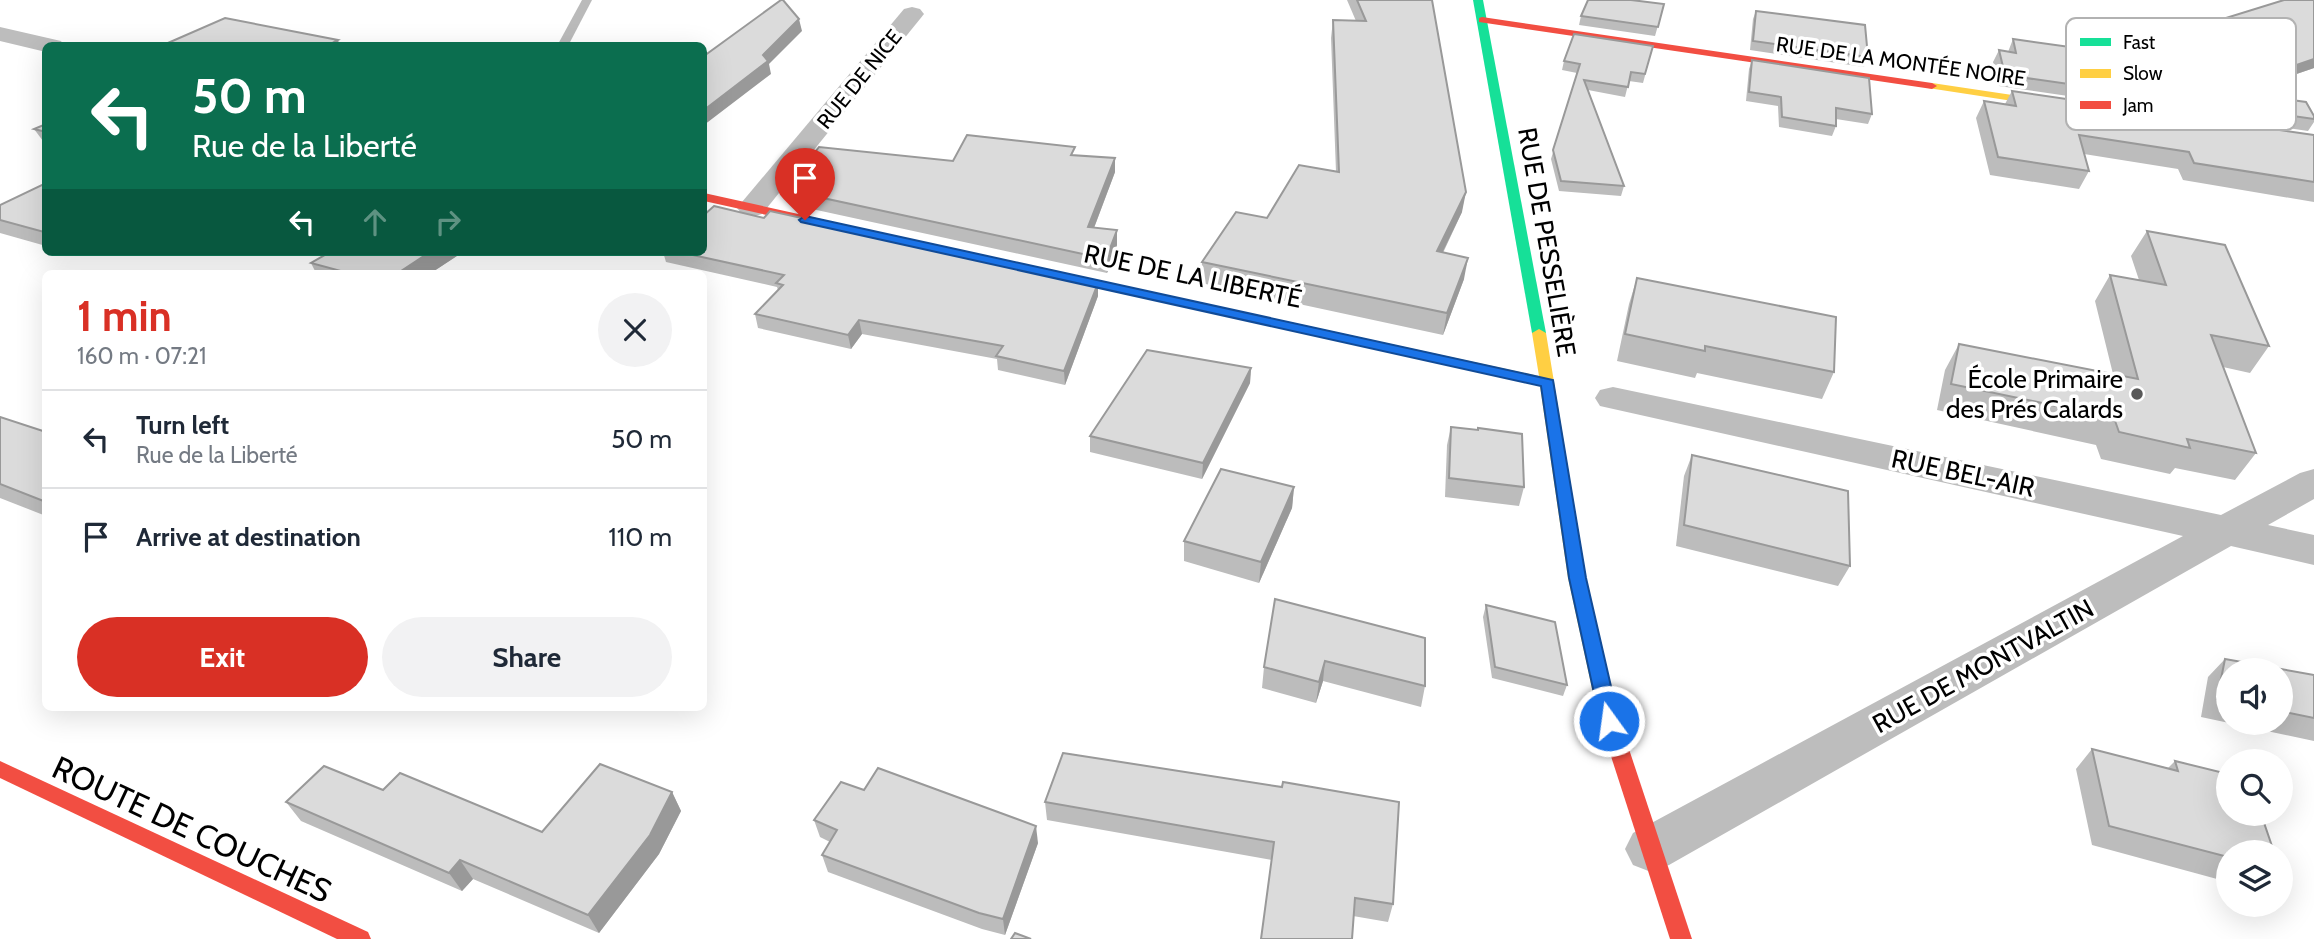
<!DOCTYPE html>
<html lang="en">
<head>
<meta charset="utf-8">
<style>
  body { margin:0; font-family:Cabin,sans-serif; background:#f2f2f3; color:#1f2937; height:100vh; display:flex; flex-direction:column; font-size:26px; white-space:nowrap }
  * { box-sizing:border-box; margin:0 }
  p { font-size:23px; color:#747a83 }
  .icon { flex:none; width:38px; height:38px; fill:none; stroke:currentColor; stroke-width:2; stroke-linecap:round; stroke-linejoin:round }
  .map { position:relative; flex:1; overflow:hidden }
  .drawer { position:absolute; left:42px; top:270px; width:665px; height:441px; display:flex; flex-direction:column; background:#fff; border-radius:10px; box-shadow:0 7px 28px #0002 }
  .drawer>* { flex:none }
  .hud { position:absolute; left:42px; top:42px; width:665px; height:214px; border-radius:10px; box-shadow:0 7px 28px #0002; background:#0b6e4f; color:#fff; overflow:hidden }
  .fabs { position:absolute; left:2216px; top:658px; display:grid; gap:14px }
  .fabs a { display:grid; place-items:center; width:77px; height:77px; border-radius:50%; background:#fff; box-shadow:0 7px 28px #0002; font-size:35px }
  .pin { position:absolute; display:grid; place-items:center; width:60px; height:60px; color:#fff; margin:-72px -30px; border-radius:50% 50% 50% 0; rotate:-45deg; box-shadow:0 0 7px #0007 }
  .pin .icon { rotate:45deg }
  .me { position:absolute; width:77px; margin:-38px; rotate:346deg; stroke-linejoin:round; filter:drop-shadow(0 0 5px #0008) }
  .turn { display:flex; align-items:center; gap:24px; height:147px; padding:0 35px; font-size:32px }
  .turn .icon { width:91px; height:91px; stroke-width:2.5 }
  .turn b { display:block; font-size:49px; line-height:60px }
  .lanes { display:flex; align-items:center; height:66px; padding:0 35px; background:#0003; justify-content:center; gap:35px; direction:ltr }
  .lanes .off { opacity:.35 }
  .round { display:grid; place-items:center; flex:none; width:74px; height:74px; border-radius:37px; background:#f2f2f3 }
  .headline { display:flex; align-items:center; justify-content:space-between; height:119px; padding:0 35px }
  h1 { font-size:42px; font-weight:700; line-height:52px; color:#d93025 }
  .cta { display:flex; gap:14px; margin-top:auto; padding:14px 35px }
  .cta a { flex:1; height:80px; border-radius:42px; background:#d93025; color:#fff; font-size:28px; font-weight:700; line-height:80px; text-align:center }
  .cta a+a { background:#f2f2f3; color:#1f2937 }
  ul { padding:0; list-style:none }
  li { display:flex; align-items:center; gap:21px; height:98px; padding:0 35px; border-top:2px solid #e0e1e3 }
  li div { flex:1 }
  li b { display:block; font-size:26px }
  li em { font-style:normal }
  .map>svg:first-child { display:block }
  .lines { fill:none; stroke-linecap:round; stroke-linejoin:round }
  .stream { fill:#bababa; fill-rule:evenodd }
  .street { fill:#bdbdbd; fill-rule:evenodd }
  .fast { fill:#16e098; fill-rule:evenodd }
  .slow { fill:#ffcf43; fill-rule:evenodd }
  .jam { fill:#f24e42; fill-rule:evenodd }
  .wall { fill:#bcbcbc; fill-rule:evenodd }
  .shaded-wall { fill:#999 }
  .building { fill:#dbdbdb; stroke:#999; stroke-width:2 }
  .route { fill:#1a73e8; stroke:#114b97; stroke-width:2 }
  .poi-dot { fill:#595959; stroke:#fff; stroke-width:2.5 }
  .labels { text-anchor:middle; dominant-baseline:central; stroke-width:7; stroke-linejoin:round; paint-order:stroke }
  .far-street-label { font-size:21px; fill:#000; stroke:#fff }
  .street-label { font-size:26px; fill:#000; stroke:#fff }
  .poi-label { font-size:26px; fill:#000; stroke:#fff; text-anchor:end }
  .near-street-label { font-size:32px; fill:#000; stroke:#fff }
  .key { fill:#fff; stroke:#b2b2b2; stroke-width:2 }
  .key-label { font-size:19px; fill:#000 }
</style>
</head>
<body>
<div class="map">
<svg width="2314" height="939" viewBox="0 0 2314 939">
  <rect width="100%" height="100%" fill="#fff"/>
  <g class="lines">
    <path class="stream" d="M582 0H592L568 46H557Z"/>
    <g class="street">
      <path d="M912 7 920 9 924 14 920 19 762 214 752 217 742 214 737 208 742 202 904 9Z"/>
      <path d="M0 27 61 41 64 46H46V52L0 41Z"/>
      <path d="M1613 387 2221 515 2300 473 2314 469V499L2268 525 2314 535V565L2231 546 1669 865 1651 872 1633 865 1625 849 1633 833 2183 536 1600 406 1595 398 1600 390Z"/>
    </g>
    <g class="fast">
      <path d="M1473 0H1483L1546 333 1539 337 1532 333Z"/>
      <path d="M1047 269 1363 338 1370 342 1363 346 1042 276 1040 273Z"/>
    </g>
    <g class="slow">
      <path d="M1932 83 2059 102 2064 105 2059 108 1928 88 1927 86Z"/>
      <path d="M1539 329 1546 333 1586 578 1618 716 1615 722 1608 724 1601 722 1598 716 1568 578 1540 386 1363 346 1356 342 1363 338 1539 376 1532 333Z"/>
    </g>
    <g class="jam">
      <path d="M1482 17 1932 83 1937 86 1932 89 1479 22V18Z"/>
      <path d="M704 193 821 219 827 223 821 227 704 201Z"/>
      <path d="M1608 708 1615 710 1618 716 1692 939H1670L1598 716 1601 710Z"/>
      <path d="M0 761 368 932 371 939H337L0 778Z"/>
    </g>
  </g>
  <g class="wall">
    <path d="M1347 0H1432L1462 212 1443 253 1464 279 1443 335 1201 283 1202 262 1336 172 1331 38 1333 20 1356 21Z"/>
    <path d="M2314 0V68L2242 93 2314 116V122L2308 131 1999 86 1993 62 1999 50 2008 52 2013 39 2113 53Z"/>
    <path d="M1664 4 1655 36 1579 25 1581 16Z"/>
    <path d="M1756 11 1868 57 1864 67 1750 50 1753 19Z"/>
    <path d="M1653 46 1643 83 1629 81 1625 97 1588 90 1624 186 1621 196 1559 191 1551 159 1577 73 1562 70 1564 61Z"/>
    <path d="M1752 60 1872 114 1868 124 1836 119V126L1832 136 1779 127 1778 106 1746 101 1749 69Z"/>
    <path d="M2012 91 2314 135V202L2183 180 2178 169 2084 154 2089 171 2079 189 1990 175 1976 118 1984 101 2005 104Z"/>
    <path d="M46 124V145L34 129Z"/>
    <path d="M1075 155 1115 172 1094 228 1117 230V245L1107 273 789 204 786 190 953 161Z"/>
    <path d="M46 183V246L0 233V205Z"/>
    <path d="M764 218 1098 283V296L1065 385 998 370 997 359 862 334 851 349 758 328 755 314 778 290 777 287 666 262 663 252H704Z"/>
    <path d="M2147 231 2269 346 2250 373 2223 367 2256 453 2235 480 2175 468 2170 474 2101 459 2096 445 1937 410 1945 370 1959 344 2113 374 2095 301 2110 275 2139 280 2131 256Z"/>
    <path d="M330 252H463L431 273H316L311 263Z"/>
    <path d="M478 252H496L491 256Z"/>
    <path d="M1637 278 1834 372 1822 399 1697 373 1695 378 1617 361 1629 304Z"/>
    <path d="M1251 368 1250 383 1202 479 1090 452V436Z"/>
    <path d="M0 417 46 432V516L0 498Z"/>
    <path d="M1451 427 1524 487 1519 506 1445 497 1447 445Z"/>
    <path d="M1692 455 1850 566 1838 586 1676 546 1684 476Z"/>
    <path d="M1294 487 1292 508 1259 583 1184 561V541Z"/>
    <path d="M1275 599 1425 686 1421 707 1323 681 1316 703 1262 688 1264 667Z"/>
    <path d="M1486 605 1567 685 1563 696 1492 678 1483 617Z"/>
    <path d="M2225 659 2314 675V741L2201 717 2208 677ZM2228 670H2280V723H2228Z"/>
    <path d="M2092 749 2168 768 2175 761 2228 852V882L2092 845 2076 769Z"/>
    <path d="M1282 787 1393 904 1388 922 1353 916 1272 860 1047 820 1045 802Z"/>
    <path d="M383 790 542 832 672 792 681 811 659 854 599 933 473 879 462 891 301 821 286 802Z"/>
    <path d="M864 790 1038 843 1005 935 982 929 828 872 822 855 830 842 820 837 814 820Z"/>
  </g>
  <g class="shaded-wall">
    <path d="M799 19 802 31 769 64 771 74 704 125V110Z"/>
    <path d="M338 40 340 46H327Z"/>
    <path d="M2314 59V68L2215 102 2222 90Z"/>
    <path d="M1115 158V172L1089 241 1088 227Z"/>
    <path d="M1466 192 1462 212 1433 272 1437 251Z"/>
    <path d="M1117 230V245L1107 273 1106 259Z"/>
    <path d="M430 252H463L431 273H398Z"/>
    <path d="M1468 258 1464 279 1443 335 1447 313Z"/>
    <path d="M1098 283V296L1065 385 1064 371Z"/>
    <path d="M859 320 862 334 851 349 848 335Z"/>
    <path d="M1251 368 1250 383 1202 479 1203 463Z"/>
    <path d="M1294 487 1292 508 1259 583 1261 562Z"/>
    <path d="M1325 661 1323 681 1316 703 1319 682Z"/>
    <path d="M672 792 681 811 659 854 599 933 588 915Z"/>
    <path d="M1036 826 1038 843 1005 935 1003 919Z"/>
    <path d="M460 860 473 879 462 891 449 873Z"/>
  </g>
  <g class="building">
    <path d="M781 0H783L799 19 763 55 768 61 704 110V56Z"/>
    <path d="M1357 0H1432L1466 192 1437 251 1468 258 1447 313 1202 262 1236 212 1267 218 1299 165 1339 172 1333 20 1366 21Z"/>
    <path d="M1588 0H1631L1664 4 1658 27 1581 16Z"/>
    <path d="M2284 0H2314V59L2222 90 2306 102 2314 116V119L2005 75 1999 50 2016 53 2013 39 2113 53Z"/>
    <path d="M1756 11 1865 25 1868 57 1753 41Z"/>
    <path d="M225 18 338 40 327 46H161Z"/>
    <path d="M1574 34 1653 46 1645 74 1631 72 1628 87 1584 80 1624 186 1561 181 1553 150 1580 64 1564 61Z"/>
    <path d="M1752 60 1869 78 1872 114 1836 108V126L1782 117 1781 97 1749 92Z"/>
    <path d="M2012 91 2314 135V182L2194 163 2189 152 2079 135 2089 171 1998 157 1984 101 2016 106Z"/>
    <path d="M46 124V132L34 129Z"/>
    <path d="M967 135 1075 147 1071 155 1115 158 1088 227 1117 230 1106 259 786 190 819 147 953 161Z"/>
    <path d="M46 183V231L44 232 0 220V205Z"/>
    <path d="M714 206 764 218 770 211 1098 283 1064 371 996 356 1003 346 859 320 848 335 755 314 783 285 776 283 784 275 679 252H704V215Z"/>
    <path d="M2147 231 2225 245 2269 346 2211 335 2256 453 2187 439 2190 448 2119 432 2114 418 1951 384 1959 344 2138 379 2110 275 2166 285Z"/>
    <path d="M330 252H430L398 273H348L311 263Z"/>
    <path d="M1637 278 1836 317 1834 372 1705 346V351L1625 334Z"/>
    <path d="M1147 350 1251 368 1203 463 1090 436Z"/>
    <path d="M0 417 46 432V502L0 484Z"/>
    <path d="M1451 427 1478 430V428L1522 434 1524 487 1449 478Z"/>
    <path d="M1692 455 1848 491 1850 566 1684 525Z"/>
    <path d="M1221 469 1294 487 1261 562 1184 541Z"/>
    <path d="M1275 599 1425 638V686L1325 661 1319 682 1264 667Z"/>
    <path d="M1486 605 1555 622 1567 685 1495 667Z"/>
    <path d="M2225 659 2314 675V718L2280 711V670H2228V701L2217 699Z"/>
    <path d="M2092 749 2178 771 2175 761 2228 774V814H2261L2274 852H2228V857L2109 826Z"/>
    <path d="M1063 753 1282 787 1283 782 1399 802 1393 904 1355 898 1352 939H1261L1274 842 1045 802Z"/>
    <path d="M600 764 672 792 650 835 588 915 460 860 449 873 286 802 324 766 383 790 400 773 542 832Z"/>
    <path d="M878 768 1036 826 1003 919 979 913 822 855 837 830 814 820 841 782 864 790Z"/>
    <path d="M1015 933 1031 939H1011Z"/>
  </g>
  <path class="route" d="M805 216 1553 380 1586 578 1619 721 1616 726 1609 729 1603 726 1600 721 1569 578 1541 386 801 222 799 220Z"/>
  <circle class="poi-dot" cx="2137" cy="394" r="7"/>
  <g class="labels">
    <g class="far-street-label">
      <text transform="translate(1901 61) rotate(8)">RUE DE LA MONTÉE NOIRE</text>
      <text transform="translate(859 79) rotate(-51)">RUE DE NICE</text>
    </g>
    <g class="street-label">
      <text transform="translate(1547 242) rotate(80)">RUE DE PESSELIÈRE</text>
      <text transform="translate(1193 276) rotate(12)">RUE DE LA LIBERTÉ</text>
      <text transform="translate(1963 473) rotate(12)">RUE BEL-AIR</text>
      <text transform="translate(1983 666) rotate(-29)">RUE DE MONTVALTIN</text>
    </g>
    <g class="poi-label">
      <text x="2123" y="379">École Primaire<tspan x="2123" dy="30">des Prés Calards</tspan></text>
    </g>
    <g class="near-street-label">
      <text transform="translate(192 829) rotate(25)">ROUTE DE COUCHES</text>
    </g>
  </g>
  <rect x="2066" y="18" width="230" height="112" rx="10" class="key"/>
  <rect x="2080" y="38" width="31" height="8" fill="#16e098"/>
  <rect x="2080" y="69" width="31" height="9" fill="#ffcf43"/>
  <rect x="2080" y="101" width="31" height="8" fill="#f24e42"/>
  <g class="key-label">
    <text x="2123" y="49">Fast</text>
    <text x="2123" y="80">Slow</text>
    <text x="2123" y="112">Jam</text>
  </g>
</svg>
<div class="fabs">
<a><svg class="icon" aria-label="sound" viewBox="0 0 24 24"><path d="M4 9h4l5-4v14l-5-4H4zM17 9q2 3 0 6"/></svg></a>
<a><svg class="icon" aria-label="search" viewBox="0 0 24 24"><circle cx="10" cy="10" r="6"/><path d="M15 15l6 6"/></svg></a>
<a><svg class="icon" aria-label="layers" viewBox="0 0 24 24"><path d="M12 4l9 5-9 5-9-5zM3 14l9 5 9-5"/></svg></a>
</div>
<div class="pin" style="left:805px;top:220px;background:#d93025"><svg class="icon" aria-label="arrive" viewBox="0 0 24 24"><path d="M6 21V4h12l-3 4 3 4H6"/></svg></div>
<svg class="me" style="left:1609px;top:721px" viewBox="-20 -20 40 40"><circle r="17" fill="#1a73e8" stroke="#fff" stroke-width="3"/><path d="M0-11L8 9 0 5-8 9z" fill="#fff"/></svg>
<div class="hud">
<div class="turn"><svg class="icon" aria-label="left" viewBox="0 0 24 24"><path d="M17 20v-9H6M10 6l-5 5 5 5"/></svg><div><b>50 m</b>Rue de la Liberté</div></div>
<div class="lanes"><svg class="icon" aria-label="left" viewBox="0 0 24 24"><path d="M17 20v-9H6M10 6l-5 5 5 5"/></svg><svg class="icon off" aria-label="ahead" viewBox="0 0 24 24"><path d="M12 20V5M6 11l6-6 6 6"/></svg><svg class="icon off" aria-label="right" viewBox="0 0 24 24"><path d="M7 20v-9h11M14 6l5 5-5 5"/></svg></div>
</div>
<section class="drawer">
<div class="headline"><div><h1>1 min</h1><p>160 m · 07:21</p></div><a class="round"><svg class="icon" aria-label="close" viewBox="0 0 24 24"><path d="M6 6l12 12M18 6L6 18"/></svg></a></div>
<ul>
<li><svg class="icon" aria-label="left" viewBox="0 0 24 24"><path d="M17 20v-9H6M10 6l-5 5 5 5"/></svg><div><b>Turn left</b><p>Rue de la Liberté</p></div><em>50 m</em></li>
<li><svg class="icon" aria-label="arrive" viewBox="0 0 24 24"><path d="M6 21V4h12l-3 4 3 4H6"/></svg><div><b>Arrive at destination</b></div><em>110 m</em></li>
</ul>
<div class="cta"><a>Exit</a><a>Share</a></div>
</section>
</div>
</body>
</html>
